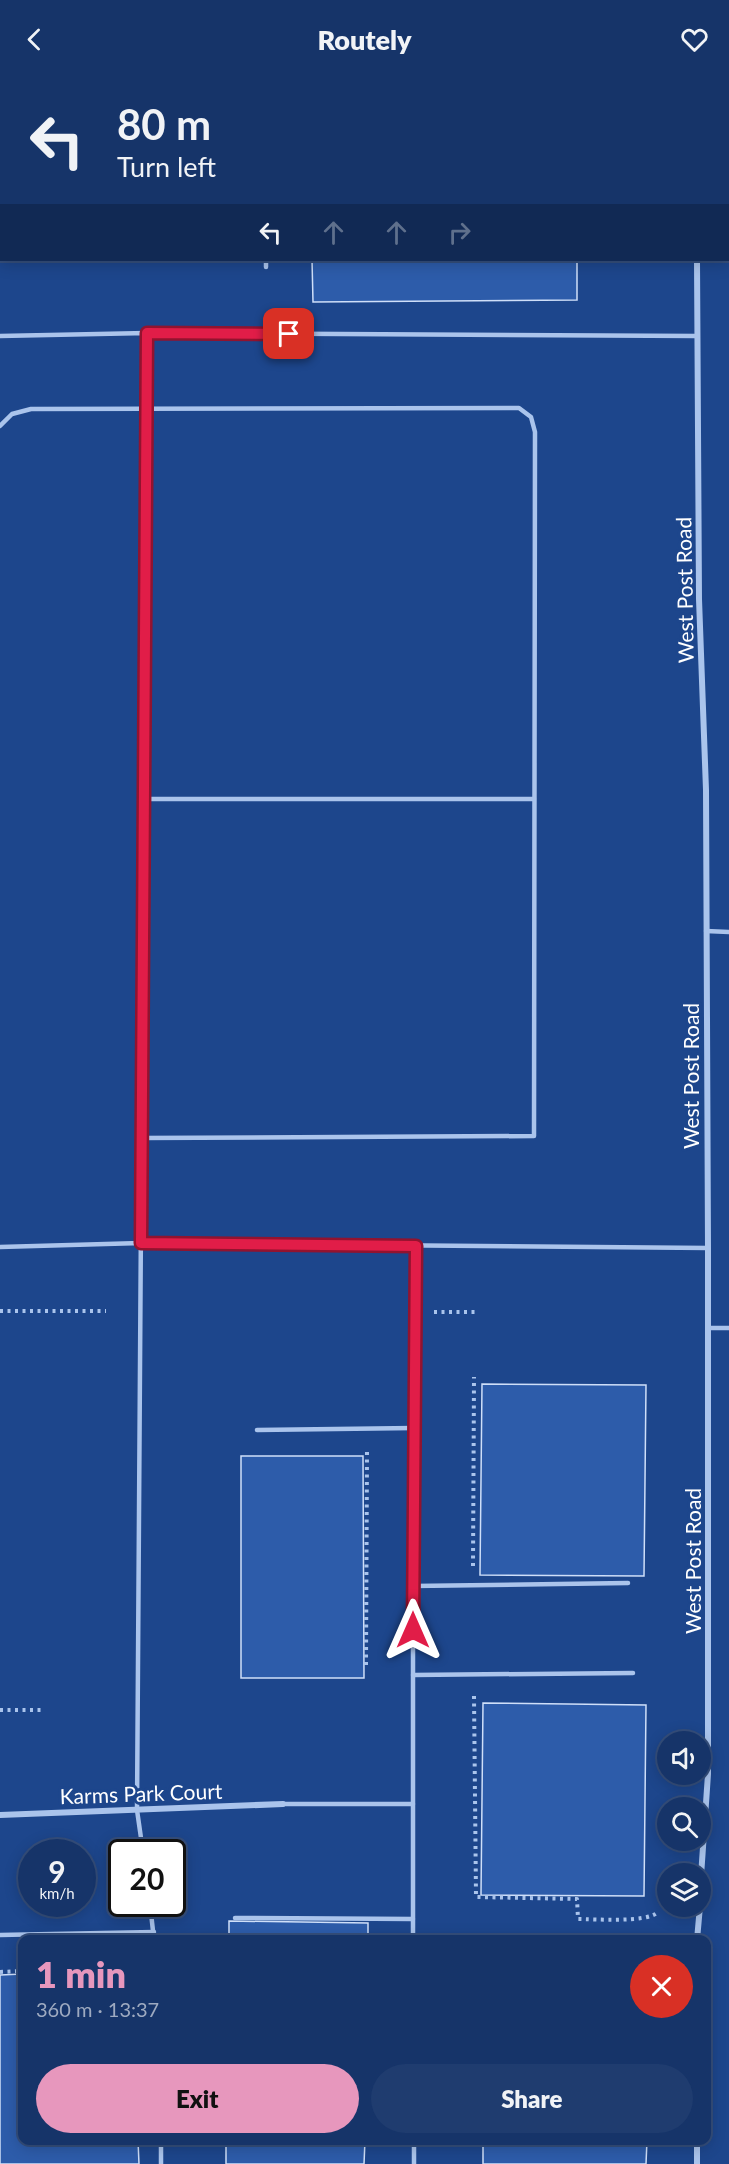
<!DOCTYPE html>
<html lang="en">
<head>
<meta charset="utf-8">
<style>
  body { margin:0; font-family:Lato,sans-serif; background:#1f3c6f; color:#f1f3f6; height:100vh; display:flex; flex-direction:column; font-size:22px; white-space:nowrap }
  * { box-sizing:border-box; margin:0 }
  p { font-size:20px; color:#9eaac0 }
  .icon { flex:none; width:33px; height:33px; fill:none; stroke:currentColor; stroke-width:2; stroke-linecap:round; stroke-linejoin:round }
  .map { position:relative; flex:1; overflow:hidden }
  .details { position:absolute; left:18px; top:1857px; width:693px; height:210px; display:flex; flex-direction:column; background:#163469; border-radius:12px; box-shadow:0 3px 15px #0003,0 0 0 2px #354f7d }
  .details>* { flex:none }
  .hud { position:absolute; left:0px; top:0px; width:729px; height:183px; box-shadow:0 3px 15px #0003,0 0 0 2px #354f7d; background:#163469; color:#f1f3f6; overflow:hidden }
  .controls { position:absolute; left:657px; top:1653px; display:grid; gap:12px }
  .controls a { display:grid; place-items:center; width:54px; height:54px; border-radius:50%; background:#163469; box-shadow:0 3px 15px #0003,0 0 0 2px #354f7d; font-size:30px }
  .speed { position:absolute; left:18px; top:1761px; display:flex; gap:12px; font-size:30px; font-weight:700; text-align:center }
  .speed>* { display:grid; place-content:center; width:78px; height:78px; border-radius:50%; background:#163469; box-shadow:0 3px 15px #0003,0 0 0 2px #354f7d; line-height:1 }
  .speed small { font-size:15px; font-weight:400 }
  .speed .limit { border:3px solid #111; border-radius:9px; background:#fff; color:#111 }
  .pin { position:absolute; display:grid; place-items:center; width:51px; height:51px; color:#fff; margin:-26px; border-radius:12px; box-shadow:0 3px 9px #0006 }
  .me { position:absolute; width:66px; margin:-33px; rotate:0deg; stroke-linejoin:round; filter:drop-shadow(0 0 4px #0008) }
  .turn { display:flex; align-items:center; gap:21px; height:126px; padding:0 18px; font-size:27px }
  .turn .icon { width:78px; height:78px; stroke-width:2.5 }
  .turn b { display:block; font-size:42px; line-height:51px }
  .lanes { display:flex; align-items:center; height:57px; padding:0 18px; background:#0003; justify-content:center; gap:30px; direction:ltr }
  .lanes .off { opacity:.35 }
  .round { display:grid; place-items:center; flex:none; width:63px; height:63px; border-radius:32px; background:#1f3c6f }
  .overview { display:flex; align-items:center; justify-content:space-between; height:102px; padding:0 18px }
  h1 { font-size:36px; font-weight:800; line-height:45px; color:#e797bd }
  .primary-button { display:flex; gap:12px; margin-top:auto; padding:12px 18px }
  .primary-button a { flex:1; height:69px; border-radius:36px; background:#e797bd; color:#111; font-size:24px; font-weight:800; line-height:69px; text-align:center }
  .primary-button a+a { background:#1f3c6f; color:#f1f3f6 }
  header { display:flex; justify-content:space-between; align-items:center; height:78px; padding:0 18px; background:#163469; font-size:27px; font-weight:800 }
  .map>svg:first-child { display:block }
  .building { fill:#2d5caa; stroke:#cfdff9; stroke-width:1.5 }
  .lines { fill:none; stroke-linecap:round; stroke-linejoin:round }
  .path { stroke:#aac4ec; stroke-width:4; stroke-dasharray:3 4.5; stroke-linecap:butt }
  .service { stroke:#aac4ec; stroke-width:4.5 }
  .minor { stroke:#aac4ec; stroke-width:6 }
  .route-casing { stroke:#92132f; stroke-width:15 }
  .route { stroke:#e11d48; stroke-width:10 }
  .labels { text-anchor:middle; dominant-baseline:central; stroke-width:6; stroke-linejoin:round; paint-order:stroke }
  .street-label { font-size:21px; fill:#fff; stroke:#1d468c }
</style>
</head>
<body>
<header><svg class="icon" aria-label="back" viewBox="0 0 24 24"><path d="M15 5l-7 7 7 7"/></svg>Routely<svg class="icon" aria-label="heart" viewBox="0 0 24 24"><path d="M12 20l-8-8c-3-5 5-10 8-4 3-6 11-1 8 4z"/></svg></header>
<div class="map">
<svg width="729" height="2086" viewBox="0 0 729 2086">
  <rect width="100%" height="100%" fill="#1d468c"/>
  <g class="building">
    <rect x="311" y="0" width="264" height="2"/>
    <path d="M312 182H577V222L313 224Z"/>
    <path d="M482 1306 646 1307 644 1498 480 1497Z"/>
    <path d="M241 1378H363L364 1600H241Z"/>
    <path d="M483 1625 646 1627 644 1818 481 1817Z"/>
    <path d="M229 1843 368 1845V1862H229Z"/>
    <path d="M22 1896V2062H138L139 2086H0V1897Z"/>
    <path d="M226 2062H365L364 2086H226Z"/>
    <path d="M483 2062H647L646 2086H483Z"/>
  </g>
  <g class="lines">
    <g class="path">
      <path d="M728 172H729"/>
      <path d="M0 1233H106"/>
      <path d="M434 1234H475"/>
      <path d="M473 1488 474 1299"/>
      <path d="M366 1587 367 1374"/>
      <path d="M474 1618 476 1819 577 1821 578 1841C594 1841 648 1845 658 1834"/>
      <path d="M0 1632H43"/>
      <path d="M0 1894 22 1893"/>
    </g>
    <g class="service">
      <path d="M266 2V0"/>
      <path d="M603 2V0"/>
      <path d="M266 189V182"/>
      <path d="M0 258 147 255 697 258"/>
      <path d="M0 348 12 336 31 331 519 330 531 339 535 354 534 1058 141 1060"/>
      <path d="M144 721H534"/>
      <path d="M706 853 729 854"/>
      <path d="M0 1169 141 1165 708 1170"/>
      <path d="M708 1250H729"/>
      <path d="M257 1352 414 1350"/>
      <path d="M413 1508 628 1505"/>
      <path d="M413 1597 633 1595"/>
      <path d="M283 1726H413"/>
      <path d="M143 1774 137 1732 147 255"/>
      <path d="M150 1826 154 1862"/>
      <path d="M235 1840 413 1841"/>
      <path d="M0 1857 154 1854"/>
      <path d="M413 1862V1508L416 1168"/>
      <path d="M161 2062V2086"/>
      <path d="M414 2062V2086"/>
    </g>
    <g class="minor">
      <path d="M694 0V2"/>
      <path d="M697 182 699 521 706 712 708 1170V1696L700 1813"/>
      <path d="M0 1737 283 1726"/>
      <path d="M697 1862 700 1828"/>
      <path d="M697 2062V2086"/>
    </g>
  </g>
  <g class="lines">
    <g class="route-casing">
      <path id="route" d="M289 256 147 255 141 1165 416 1168 413 1552"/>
    </g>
    <use href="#route" class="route"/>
  </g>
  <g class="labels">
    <g class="street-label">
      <text transform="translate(684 512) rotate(-91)">West Post Road</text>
      <text transform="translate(690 998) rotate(-90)">West Post Road</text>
      <text transform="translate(692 1483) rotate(-90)">West Post Road</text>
      <text transform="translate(141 1715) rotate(-2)">Karms Park Court</text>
    </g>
  </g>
</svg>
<div class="controls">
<a><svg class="icon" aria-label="sound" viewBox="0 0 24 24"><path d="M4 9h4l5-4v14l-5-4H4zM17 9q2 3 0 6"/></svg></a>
<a><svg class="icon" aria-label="search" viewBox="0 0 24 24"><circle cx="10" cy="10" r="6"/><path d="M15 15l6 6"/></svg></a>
<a><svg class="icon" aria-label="layers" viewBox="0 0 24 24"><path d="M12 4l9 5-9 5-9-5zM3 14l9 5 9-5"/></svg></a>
</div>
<div class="speed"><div>9<small>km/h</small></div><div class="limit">20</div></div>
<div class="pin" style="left:289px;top:256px;background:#d93025"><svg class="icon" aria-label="arrive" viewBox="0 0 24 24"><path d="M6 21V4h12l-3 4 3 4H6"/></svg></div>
<svg class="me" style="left:413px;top:1552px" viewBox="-20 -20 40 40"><path d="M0-17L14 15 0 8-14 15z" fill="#e11d48" stroke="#fff" stroke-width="4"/></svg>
<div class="hud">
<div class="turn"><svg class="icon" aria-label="left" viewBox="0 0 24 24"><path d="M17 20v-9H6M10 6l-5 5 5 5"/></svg><div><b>80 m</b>Turn left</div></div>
<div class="lanes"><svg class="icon" aria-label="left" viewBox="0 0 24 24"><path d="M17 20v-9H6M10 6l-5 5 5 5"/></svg><svg class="icon off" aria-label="ahead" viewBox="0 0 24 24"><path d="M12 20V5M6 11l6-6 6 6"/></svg><svg class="icon off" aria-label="ahead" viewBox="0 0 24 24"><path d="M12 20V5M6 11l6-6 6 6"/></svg><svg class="icon off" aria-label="right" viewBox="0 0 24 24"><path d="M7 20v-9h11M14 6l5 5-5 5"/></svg></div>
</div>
<section class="details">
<div class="overview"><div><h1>1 min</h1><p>360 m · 13:37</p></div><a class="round" style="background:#d93025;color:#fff"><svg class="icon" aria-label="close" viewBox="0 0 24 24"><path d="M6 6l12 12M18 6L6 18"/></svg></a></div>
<div class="primary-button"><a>Exit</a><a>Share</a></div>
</section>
</div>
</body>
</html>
